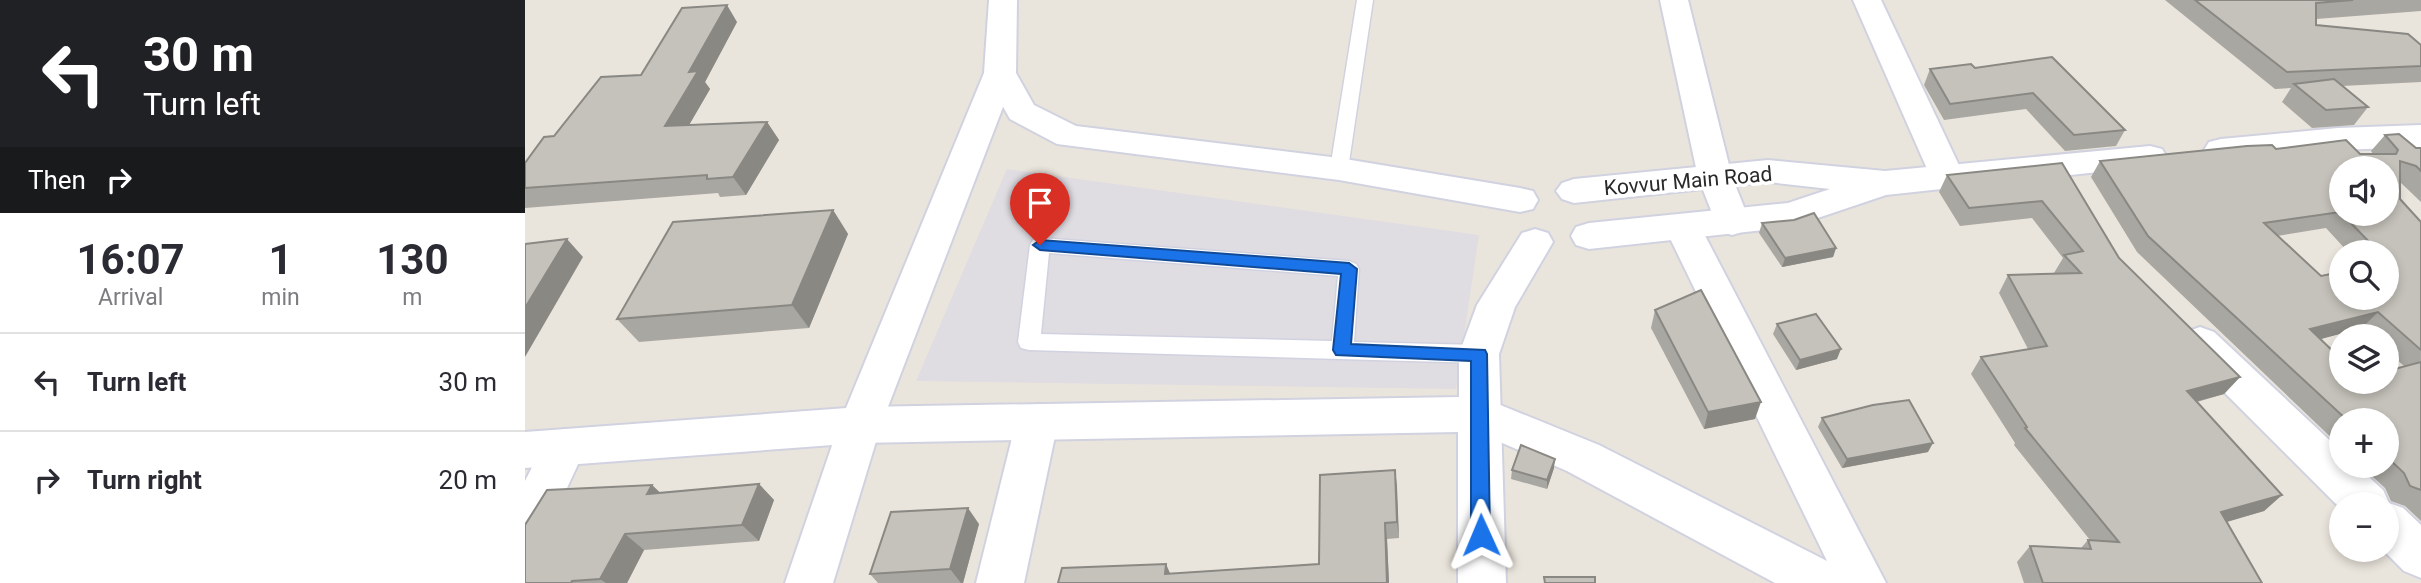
<!DOCTYPE html>
<html lang="en">
<head>
<meta charset="utf-8">
<style>
  body { margin:0; font-family:Roboto,sans-serif; background:#f7f7f7; color:#2b2b33; height:100vh; display:flex; flex-direction:column; font-size:26px; white-space:nowrap }
  * { box-sizing:border-box; margin:0 }
  p { font-size:23px; color:#7c7c81 }
  .icon { flex:none; width:38px; height:38px; fill:none; stroke:currentColor; stroke-width:2; stroke-linecap:round; stroke-linejoin:round }
  .map { position:relative; flex:1; overflow:hidden }
  .sheet { display:flex; flex-direction:column; background:#fff; width:525px }
  .sheet>* { flex:none }
  .hud { background:#202124; color:#fff; overflow:hidden }
  .tools { position:absolute; left:1804px; top:156px; display:grid; gap:14px }
  .tools a { display:grid; place-items:center; width:70px; height:70px; border-radius:50%; background:#fff; box-shadow:0 4px 10px #0003; font-size:35px }
  .pin { position:absolute; display:grid; place-items:center; width:60px; height:60px; color:#fff; margin:-72px -30px; border-radius:50% 50% 50% 0; rotate:-45deg; box-shadow:0 0 7px #0007 }
  .pin .icon { rotate:45deg }
  .me { position:absolute; width:77px; margin:-38px; rotate:359deg; stroke-linejoin:round; filter:drop-shadow(0 0 5px #0008) }
  .turn { display:flex; align-items:center; gap:24px; height:147px; padding:0 28px; font-size:32px }
  .turn .icon { width:91px; height:91px; stroke-width:2.5 }
  .turn b { display:block; font-size:49px; line-height:60px }
  .then { display:flex; align-items:center; height:66px; padding:0 28px; background:#0003; gap:14px; font-size:26px }
  .eta { display:flex; justify-content:space-evenly; align-items:center; height:119px; text-align:center }
  .eta b { font-size:42px; font-weight:700; line-height:49px }
  ul { padding:0; list-style:none }
  li { display:flex; align-items:center; gap:21px; height:98px; padding:0 28px; border-top:2px solid #e1e1e2 }
  li div { flex:1 }
  li b { display:block; font-size:26px }
  li em { font-style:normal }
  main { display:flex; flex:1; min-height:0 }
  .map>svg:first-child { display:block }
  .industrial { fill:#dfdce2 }
  .lines { fill:none; stroke-linecap:round; stroke-linejoin:round }
  .lane-casing { stroke:#d1d2e0; stroke-width:3 }
  .street-casing { stroke:#d1d2e0; stroke-width:4 }
  .secondary-casing { stroke:#d1d2e0; stroke-width:4 }
  .lane { fill:#fff; fill-rule:evenodd }
  .street { fill:#fff; fill-rule:evenodd }
  .secondary { fill:#fff; fill-rule:evenodd }
  .wall { fill:#a9a7a1; fill-rule:evenodd }
  .shaded-wall { fill:#8a8883 }
  .building { fill:#c5c2bb; stroke:#8a8883; stroke-width:2; fill-rule:evenodd }
  .route { fill:#1a73e8; stroke:#114b97; stroke-width:2 }
  .labels { text-anchor:middle; dominant-baseline:central; stroke-width:7; stroke-linejoin:round; paint-order:stroke }
  .street-label { font-size:21px; fill:#292929; stroke:#fff }
</style>
</head>
<body>
<main>
<section class="sheet">
<div class="hud">
<div class="turn"><svg class="icon" aria-label="left" viewBox="0 0 24 24"><path d="M17 20v-9H6M10 6l-5 5 5 5"/></svg><div><b>30 m</b>Turn left</div></div>
<div class="then">Then<svg class="icon" aria-label="right" viewBox="0 0 24 24"><path d="M7 20v-9h11M14 6l5 5-5 5"/></svg></div>
</div>
<div class="eta">
<div><b>16:07</b><p>Arrival</p></div>
<div><b>1</b><p>min</p></div>
<div><b>130</b><p>m</p></div>
</div>
<ul>
<li><svg class="icon" aria-label="left" viewBox="0 0 24 24"><path d="M17 20v-9H6M10 6l-5 5 5 5"/></svg><div><b>Turn left</b></div><em>30 m</em></li>
<li><svg class="icon" aria-label="right" viewBox="0 0 24 24"><path d="M7 20v-9h11M14 6l5 5-5 5"/></svg><div><b>Turn right</b></div><em>20 m</em></li>
</ul>
</section>
<div class="map">
<svg width="1896" height="583" viewBox="0 0 1896 583">
  <rect width="100%" height="100%" fill="#eae5dc"/>
  <path class="industrial" d="M482 169 954 235 931 389 391 381Z"/>
  <g class="lines">
    <g class="lane-casing">
      <g id="lane">
        <path d="M832 0H848L823 169 821 173H807L805 169Z"/>
        <path d="M515 238 824 261 831 264 834 269 829 342 954 345 962 348 965 354 962 360 954 363 504 350 496 348 493 342 505 245 508 240ZM524 253 813 276 807 341 516 334Z"/>
      </g>
    </g>
    <g class="street-casing">
      <g id="street">
        <path d="M1135 0H1163L1207 177 1225 222 1220 231 1207 235 1194 231 1173 177Z"/>
        <path d="M1328 0H1356L1440 178 1435 186 1423 190 1411 186 1406 178Z"/>
        <path d="M475 64 486 66 491 73 356 425 308 583H260L314 425 459 73 464 66Z"/>
        <path d="M1158 215 1171 219 1176 228 1361 583H1250L1042 471 938 426 932 414 938 402 953 397 968 402 1074 445 1302 561 1140 228 1145 219Z"/>
        <path d="M1675 327 1689 332 1816 451V466H1832L1858 490 1864 503 1878 508 1896 525V578L1879 571 1858 550H1862V504H1816V509L1661 354 1655 343 1661 332Z"/>
        <path d="M512 404 527 409 533 422 499 583H451L491 422 497 409Z"/>
        <path d="M39 429 54 434 61 447 16 544 0 550V481L24 434Z"/>
      </g>
    </g>
    <g class="secondary-casing">
      <g id="secondary">
        <path d="M464 0H492L491 73 509 105 551 126 814 158 995 188 1008 191 1013 200 1008 209 995 212 814 180 532 144 485 119 459 73Z"/>
        <path d="M1896 125V147L1813 150 1696 161 1684 158 1679 150 1684 142 1696 139 1813 128Z"/>
        <path d="M1625 146 1637 149 1642 157 1637 165 1361 195 1266 227 1064 249 1051 245 1046 236 1051 227 1064 223 1263 203 1305 189 1243 182 1049 203 1037 199 1031 191 1037 183 1049 179 1243 160 1360 171Z"/>
        <path d="M1010 229 1023 233 1028 242 990 307 974 354 981 583H933V432L335 443 0 468V432L335 407 934 397V354L952 305 997 233Z"/>
      </g>
    </g>
    <use href="#lane" class="lane"/>
    <use href="#street" class="street"/>
    <use href="#secondary" class="secondary"/>
  </g>
  <g class="wall">
    <path d="M1640 0H1896V11L1791 19V25L1896 45V82L1817 86 1843 107 1829 125 1787 128 1757 102 1766 88 1750 89Z"/>
    <path d="M212 22 180 82 185 89 164 125 242 122 254 140 221 195 195 197 193 193 0 208V163L29 136 116 75Z"/>
    <path d="M1450 68 1600 130 1591 146 1540 151 1501 109 1419 120 1399 85 1405 69Z"/>
    <path d="M1860 135 1891 148H1896V202L1875 182V199L1896 222V521L1880 506 1866 501 1860 488 1836 466H1862V420H1816V447L1612 252 1566 177 1575 161 1751 149 1848 154 1846 151ZM1801 228 1823 252H1862V298L1796 276 1752 236ZM1837 328 1845 336H1862V351L1879 366 1862 382H1816L1795 339Z"/>
    <path d="M1537 163 1594 258 1715 377 1699 394 1672 402 1757 495 1739 511 1702 522 1737 583H1499L1492 562 1505 546 1556 548 1563 540H1565L1489 445 1490 443 1446 374 1456 357 1503 349 1474 293 1483 275 1529 274V273L1538 258 1507 218 1435 226 1414 192 1422 175Z"/>
    <path d="M308 210 323 234 284 328 114 342 92 319Z"/>
    <path d="M1269 220 1311 248 1308 257 1257 267 1234 233 1237 223Z"/>
    <path d="M1130 310 1230 419 1179 429 1126 328Z"/>
    <path d="M1252 324 1312 359 1271 370 1248 334Z"/>
    <path d="M1297 418 1403 452 1317 468 1293 427Z"/>
    <path d="M1029 468 1022 489 986 479 987 470Z"/>
    <path d="M870 470 874 538 862 539 864 583 646 574 794 564Z"/>
    <path d="M234 484 249 500 234 541 119 550 102 583H0L127 485 135 493Z"/>
    <path d="M454 524 438 583H353L345 574Z"/>
  </g>
  <g class="shaded-wall">
    <path d="M202 5 212 22 180 82 185 89 153 144 140 126 164 72Z"/>
    <path d="M242 122 254 140 221 195 208 177Z"/>
    <path d="M308 210 323 234 284 328 267 305Z"/>
    <path d="M42 239 58 257 0 357V308Z"/>
    <path d="M1311 248 1308 257 1257 267 1260 258Z"/>
    <path d="M1853 312 1837 328 1770 346 1785 329Z"/>
    <path d="M1316 349 1312 359 1271 370 1275 360Z"/>
    <path d="M1715 377 1699 394 1647 408 1662 391Z"/>
    <path d="M1236 402 1230 419 1179 429 1183 412Z"/>
    <path d="M1408 443 1403 452 1317 468 1322 459Z"/>
    <path d="M1030 459 1029 468 1022 489V480Z"/>
    <path d="M870 470 872 486 874 538 872 522Z"/>
    <path d="M234 484 249 500 234 541 217 525Z"/>
    <path d="M127 485 145 502 122 494Z"/>
    <path d="M1757 495 1739 511 1680 528 1696 512Z"/>
    <path d="M443 508 454 524 438 583H436L425 569Z"/>
    <path d="M860 523 862 539 864 583H862Z"/>
    <path d="M100 534 119 550 102 583H81L75 579Z"/>
    <path d="M641 564 648 580 640 574Z"/>
  </g>
  <g class="building">
    <path d="M1670 0H1828L1791 3V25L1883 34 1896 45V66L1762 72Z"/>
    <path d="M202 5 164 72 173 71 140 126 242 122 208 177 182 179V175L0 188V163L19 137 29 136 76 77 116 75 157 8Z"/>
    <path d="M1527 57 1600 130 1549 135 1508 93 1425 104 1405 69 1446 64 1450 68Z"/>
    <path d="M1809 79 1843 107 1801 110 1769 84Z"/>
    <path d="M1874 134 1891 148H1896V171L1891 166 1875 161V199L1896 222V350L1853 312 1785 329 1816 359V382H1862V371L1896 362V490L1885 486 1879 473 1862 457V420H1822L1623 236 1575 161 1722 146 1747 145 1751 149 1821 140 1835 154H1871L1873 150 1860 135ZM1816 168H1862V214H1817L1854 252H1862V261L1865 264H1862V298H1816V272L1796 276 1739 223 1815 212 1816 213Z"/>
    <path d="M1537 163 1594 258 1715 377 1662 391 1757 495 1696 512 1737 583H1518L1505 546 1566 549 1563 540 1594 542 1500 428 1502 427 1456 357 1522 346 1483 275 1556 273 1539 255 1558 251 1517 201 1444 208 1422 175Z"/>
    <path d="M308 210 267 305 92 319 148 222Z"/>
    <path d="M1289 213 1311 248 1260 258 1237 223 1269 220Z"/>
    <path d="M42 239 0 308V244Z"/>
    <path d="M1176 290 1236 402 1183 412 1130 310Z"/>
    <path d="M1291 314 1316 349 1275 360 1252 324Z"/>
    <path d="M1384 400 1408 443 1322 459 1297 418 1348 405Z"/>
    <path d="M996 445 1030 459 1022 480 987 470Z"/>
    <path d="M870 470 872 522 860 523 862 583H533L537 568 641 564 640 574 794 564 795 475Z"/>
    <path d="M234 484 217 525 100 534 75 579 47 581 46 583H0V525L22 490 127 485 122 494Z"/>
    <path d="M443 508 425 569 345 574 366 512Z"/>
    <path d="M1019 577H1070V583H1020Z"/>
  </g>
  <path class="route" d="M515 240 824 263 832 269 826 344 960 350 962 354 965 535 962 541 956 543 949 541 946 535V361L811 355 808 350 816 274 515 250 508 245Z"/>
  <g class="labels">
    <g class="street-label">
      <text transform="translate(1163 181) rotate(-5)">Kovvur Main Road</text>
    </g>
  </g>
</svg>
<div class="tools">
<a><svg class="icon" aria-label="sound" viewBox="0 0 24 24"><path d="M4 9h4l5-4v14l-5-4H4zM17 9q2 3 0 6"/></svg></a>
<a><svg class="icon" aria-label="search" viewBox="0 0 24 24"><circle cx="10" cy="10" r="6"/><path d="M15 15l6 6"/></svg></a>
<a><svg class="icon" aria-label="layers" viewBox="0 0 24 24"><path d="M12 4l9 5-9 5-9-5zM3 14l9 5 9-5"/></svg></a>
<a>+</a>
<a>−</a>
</div>
<div class="pin" style="left:515px;top:245px;background:#d93025"><svg class="icon" aria-label="arrive" viewBox="0 0 24 24"><path d="M6 21V4h12l-3 4 3 4H6"/></svg></div>
<svg class="me" style="left:956px;top:535px" viewBox="-20 -20 40 40"><path d="M0-17L14 15 0 8-14 15z" fill="#1a73e8" stroke="#fff" stroke-width="4"/></svg>
</div>
</main>
</body>
</html>
